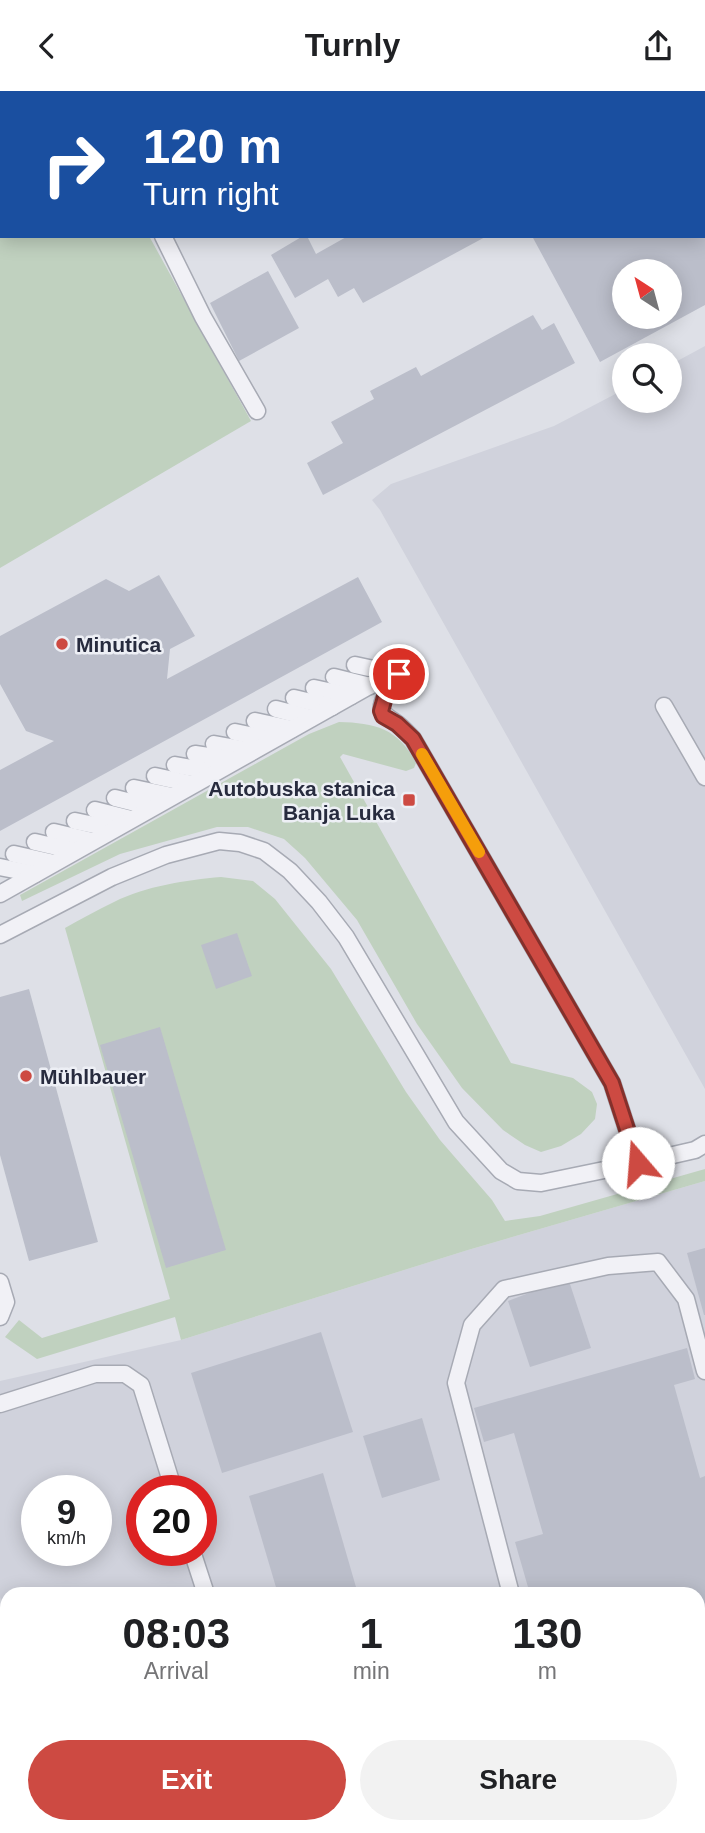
<!DOCTYPE html>
<html lang="en">
<head>
<meta charset="utf-8">
<style>
  body { margin:0; font-family:Helvetica,sans-serif; background:#f2f2f2; color:#202124; height:100vh; display:flex; flex-direction:column; font-size:26px; white-space:nowrap }
  * { box-sizing:border-box; margin:0 }
  p { font-size:23px; color:#757577 }
  .icon { flex:none; width:38px; height:38px; fill:none; stroke:currentColor; stroke-width:2; stroke-linecap:round; stroke-linejoin:round }
  .map { position:relative; flex:1; overflow:hidden }
  .side { position:absolute; left:0px; top:1496px; width:705px; height:247px; display:flex; flex-direction:column; background:#fff; border-radius:21px 21px 0 0; box-shadow:0 4px 18px #0003 }
  .side>* { flex:none }
  .banner { position:absolute; left:0px; top:0px; width:705px; height:147px; box-shadow:0 4px 18px #0003; background:#1a4fa0; color:#fff; overflow:hidden }
  .needle { width:46px; rotate:324deg }
  .tools { position:absolute; left:612px; top:168px; display:grid; gap:14px }
  .tools a { display:grid; place-items:center; width:70px; height:70px; border-radius:50%; background:#fff; box-shadow:0 4px 18px #0003; font-size:35px }
  .speed { position:absolute; left:21px; top:1384px; display:flex; gap:14px; font-size:35px; font-weight:700; text-align:center }
  .speed>* { display:grid; place-content:center; width:91px; height:91px; border-radius:50%; background:#fff; box-shadow:0 4px 18px #0003; line-height:1 }
  .speed small { font-size:18px; font-weight:400 }
  .speed .limit { border:10px solid #d22; background:#fff; color:#111 }
  .pin { position:absolute; display:grid; place-items:center; width:60px; height:60px; color:#fff; margin:-30px; border:4px solid #fff; border-radius:50%; box-shadow:0 2px 7px #0007 }
  .me { position:absolute; width:77px; margin:-38px; rotate:342deg; stroke-linejoin:round; filter:drop-shadow(0 0 5px #0008) }
  .turn { display:flex; align-items:center; gap:24px; height:147px; padding:0 28px; font-size:32px }
  .turn .icon { width:91px; height:91px; stroke-width:2.5 }
  .turn b { display:block; font-size:49px; line-height:60px }
  .eta { display:flex; justify-content:space-evenly; align-items:center; height:119px; text-align:center }
  .eta b { font-size:42px; font-weight:800; line-height:49px }
  .button { display:flex; gap:14px; margin-top:auto; padding:14px 28px }
  .button a { flex:1; height:80px; border-radius:42px; background:#cd4a42; color:#fff; font-size:28px; font-weight:800; line-height:80px; text-align:center }
  .button a+a { background:#f2f2f2; color:#202124 }
  header { display:flex; justify-content:space-between; align-items:center; height:91px; padding:0 28px; background:#fff; font-size:32px; font-weight:800 }
  .map>svg:first-child { display:block }
  .built { fill:#d0d2dc; fill-rule:evenodd }
  .green { fill:#c0d1bf }
  .building { fill:#bbbeca; fill-rule:evenodd }
  .lines { fill:none; stroke-linecap:round; stroke-linejoin:round }
  .lane-casing { stroke:#a7aab4; stroke-width:19 }
  .lane { stroke:#f1f1f6; stroke-width:16 }
  .secondary { stroke:#fff; stroke-width:38 }
  .route-casing { stroke:#85302b; stroke-width:18 }
  .route { stroke:#cd4a42; stroke-width:12 }
  .slow { stroke:#f59e0b; stroke-width:12 }
  .poi-dot { fill:#cd4a42; stroke:#edeff5; stroke-width:2.5 }
  .labels { text-anchor:middle; dominant-baseline:central; stroke-width:5; stroke-linejoin:round; paint-order:stroke }
  .poi-label { font-size:21px; font-weight:bold; fill:#272b3e; stroke:#edeff5; text-anchor:start }
</style>
</head>
<body>
<header><svg class="icon" aria-label="back" viewBox="0 0 24 24"><path d="M15 5l-7 7 7 7"/></svg>Turnly<svg class="icon" aria-label="share" viewBox="0 0 24 24"><path d="M12 15V3M7 8l5-5 5 5M5 13v7h14v-7"/></svg></header>
<div class="map">
<svg width="705" height="1742" viewBox="0 0 705 1742">
  <rect width="100%" height="100%" fill="#dee0e7"/>
  <g class="built">
    <path d="M705 255V998L380 419 372 409 391 393 554 335 625 298V310H670V274Z"/>
    <path d="M705 1090V1697L698 1698V1503H7V1532L0 1506V1290L181 1249 468 1159ZM37 1400H96V1460H37ZM142 1400H201V1460H142Z"/>
    <path d="M64 1736H426L383 1742H66Z"/>
  </g>
  <g class="green">
    <path d="M0 0 66 2H2V145H149L251 330 0 477Z"/>
    <path d="M159 0H383L160 2Z"/>
    <path d="M339 631C375 632 398 637 416 672L414 677 406 680 343 663 340 666 511 972 573 987 592 1001 597 1013 595 1028 581 1043 561 1055 541 1061 525 1054 503 1039 462 997 417 933 357 829 305 767 284 748 248 736H217L120 763 22 810 20 804 309 643Z"/>
    <path d="M221 786 253 790 275 808 331 878 406 1001 440 1049 492 1109 505 1130 540 1125 705 1078V1090L468 1159 181 1249 175 1226 37 1268 5 1246 19 1229 42 1247 170 1208 65 837C81 828 97 819 114 811 146 795 186 789 221 786Z"/>
    <path d="M532 1736H598L561 1742H496Z"/>
  </g>
  <g class="building">
    <path d="M303 145H307L316 163 348 145H487L363 212 354 197 338 206 328 188 295 207 271 164Z"/>
    <path d="M532 145H705V214L600 271ZM625 180H670V226H625Z"/>
    <path d="M268 180 299 237 239 270 210 212Z"/>
    <path d="M533 224 542 239 554 232 575 272 323 404 307 372 343 352 331 331 374 308 370 300 416 276 421 285Z"/>
    <path d="M159 484 195 545 170 558 167 588 358 486 382 531 0 740V679L54 650 26 640 0 593V545L106 488 129 500Z"/>
    <path d="M237 842 252 885 216 898 201 854Z"/>
    <path d="M29 898 98 1151 29 1170 0 1064V906Z"/>
    <path d="M160 936 226 1159 166 1177 100 954Z"/>
    <path d="M705 1157V1224H704L687 1162Z"/>
    <path d="M568 1187 591 1257 530 1276 508 1210Z"/>
    <path d="M321 1241 353 1341 222 1382 191 1282Z"/>
    <path d="M687 1257 695 1288 674 1294 700 1387 705 1385V1591L698 1593V1503H530L515 1451 543 1443 514 1342 484 1351 474 1317Z"/>
    <path d="M422 1327 440 1389 382 1407 363 1345Z"/>
    <path d="M323 1382 358 1503H278L249 1405Z"/>
  </g>
  <g class="lines">
    <g class="lane-casing">
      <g id="lane">
        <path d="M132 0 133 2"/>
        <path d="M426 2 427 0"/>
        <path d="M163 145 203 226 257 320"/>
        <path d="M355 574 392 582"/>
        <path d="M334 586 370 595"/>
        <path d="M314 597 351 605"/>
        <path d="M294 607 332 616"/>
        <path d="M664 615 705 686"/>
        <path d="M276 618 311 627"/>
        <path d="M255 630 292 638"/>
        <path d="M235 641 272 649"/>
        <path d="M214 653 253 660"/>
        <path d="M195 663 235 669"/>
        <path d="M175 674 214 681"/>
        <path d="M155 685 192 693"/>
        <path d="M134 697 172 705"/>
        <path d="M115 707 151 716"/>
        <path d="M95 719 131 728"/>
        <path d="M75 730 113 738"/>
        <path d="M54 741 92 750"/>
        <path d="M35 751 74 760"/>
        <path d="M14 763 54 772"/>
        <path d="M0 776 35 783"/>
        <path d="M0 803 394 581H399C398 589 392 593 388 601 377 619 381 622 396 632 402 636 407 642 413 648L612 992 638 1072"/>
        <path d="M0 844 112 786 166 764 219 750 240 752 264 760 290 780 319 811 346 846 456 1031 501 1080 518 1090 541 1092 638 1072 695 1059 705 1053"/>
        <path d="M0 1191 6 1211 0 1226"/>
        <path d="M0 1313 95 1283H125L141 1294 174 1400"/>
        <path d="M192 1460 206 1503"/>
        <path d="M511 1503 456 1292 472 1234 504 1198 608 1175 658 1171 686 1208 705 1280"/>
        <path d="M698 1623 705 1622"/>
      </g>
    </g>
    <use href="#lane" class="lane"/>
    <path class="secondary" d="M693 1742 705 1740"/>
  </g>
  <g class="lines">
    <g class="route-casing">
      <path id="route" d="M399 583 385 606 381 620 383 625 397 633 413 648 612 992 638 1072"/>
    </g>
    <use href="#route" class="route"/>
    <path class="slow" d="M422 663 479 761"/>
  </g>
  <g class="poi-dot">
    <circle cx="62" cy="553" r="7"/>
    <rect x="402" y="702" width="14" height="14" rx="3.5"/>
    <circle cx="26" cy="985" r="7"/>
  </g>
  <g class="labels">
    <g class="poi-label">
      <text x="76" y="553">Minutica</text>
      <text x="395" y="697" text-anchor="end">Autobuska stanica<tspan x="395" dy="24">Banja Luka</tspan></text>
      <text x="40" y="985">Mühlbauer</text>
    </g>
  </g>
</svg>
<div class="tools">
<a><svg class="needle" viewBox="-14 -14 28 28"><path d="M0-13l5 13h-10z" fill="#e53935"/><path d="M0 13l5-13h-10z" fill="#757577"/></svg></a>
<a><svg class="icon" aria-label="search" viewBox="0 0 24 24"><circle cx="10" cy="10" r="6"/><path d="M15 15l6 6"/></svg></a>
</div>
<div class="speed"><div>9<small>km/h</small></div><div class="limit">20</div></div>
<div class="pin" style="left:399px;top:583px;background:#d93025"><svg class="icon" aria-label="arrive" viewBox="0 0 24 24"><path d="M6 21V4h12l-3 4 3 4H6"/></svg></div>
<svg class="me" style="left:638px;top:1072px" viewBox="-20 -20 40 40"><circle r="19" fill="#fff"/><path d="M0-13L10 11 0 6-10 11z" fill="#cd4a42"/></svg>
<div class="banner">
<div class="turn"><svg class="icon" aria-label="right" viewBox="0 0 24 24"><path d="M7 20v-9h11M14 6l5 5-5 5"/></svg><div><b>120 m</b>Turn right</div></div>
</div>
<section class="side">
<div class="eta">
<div><b>08:03</b><p>Arrival</p></div>
<div><b>1</b><p>min</p></div>
<div><b>130</b><p>m</p></div>
</div>
<div class="button"><a>Exit</a><a>Share</a></div>
</section>
</div>
</body>
</html>
